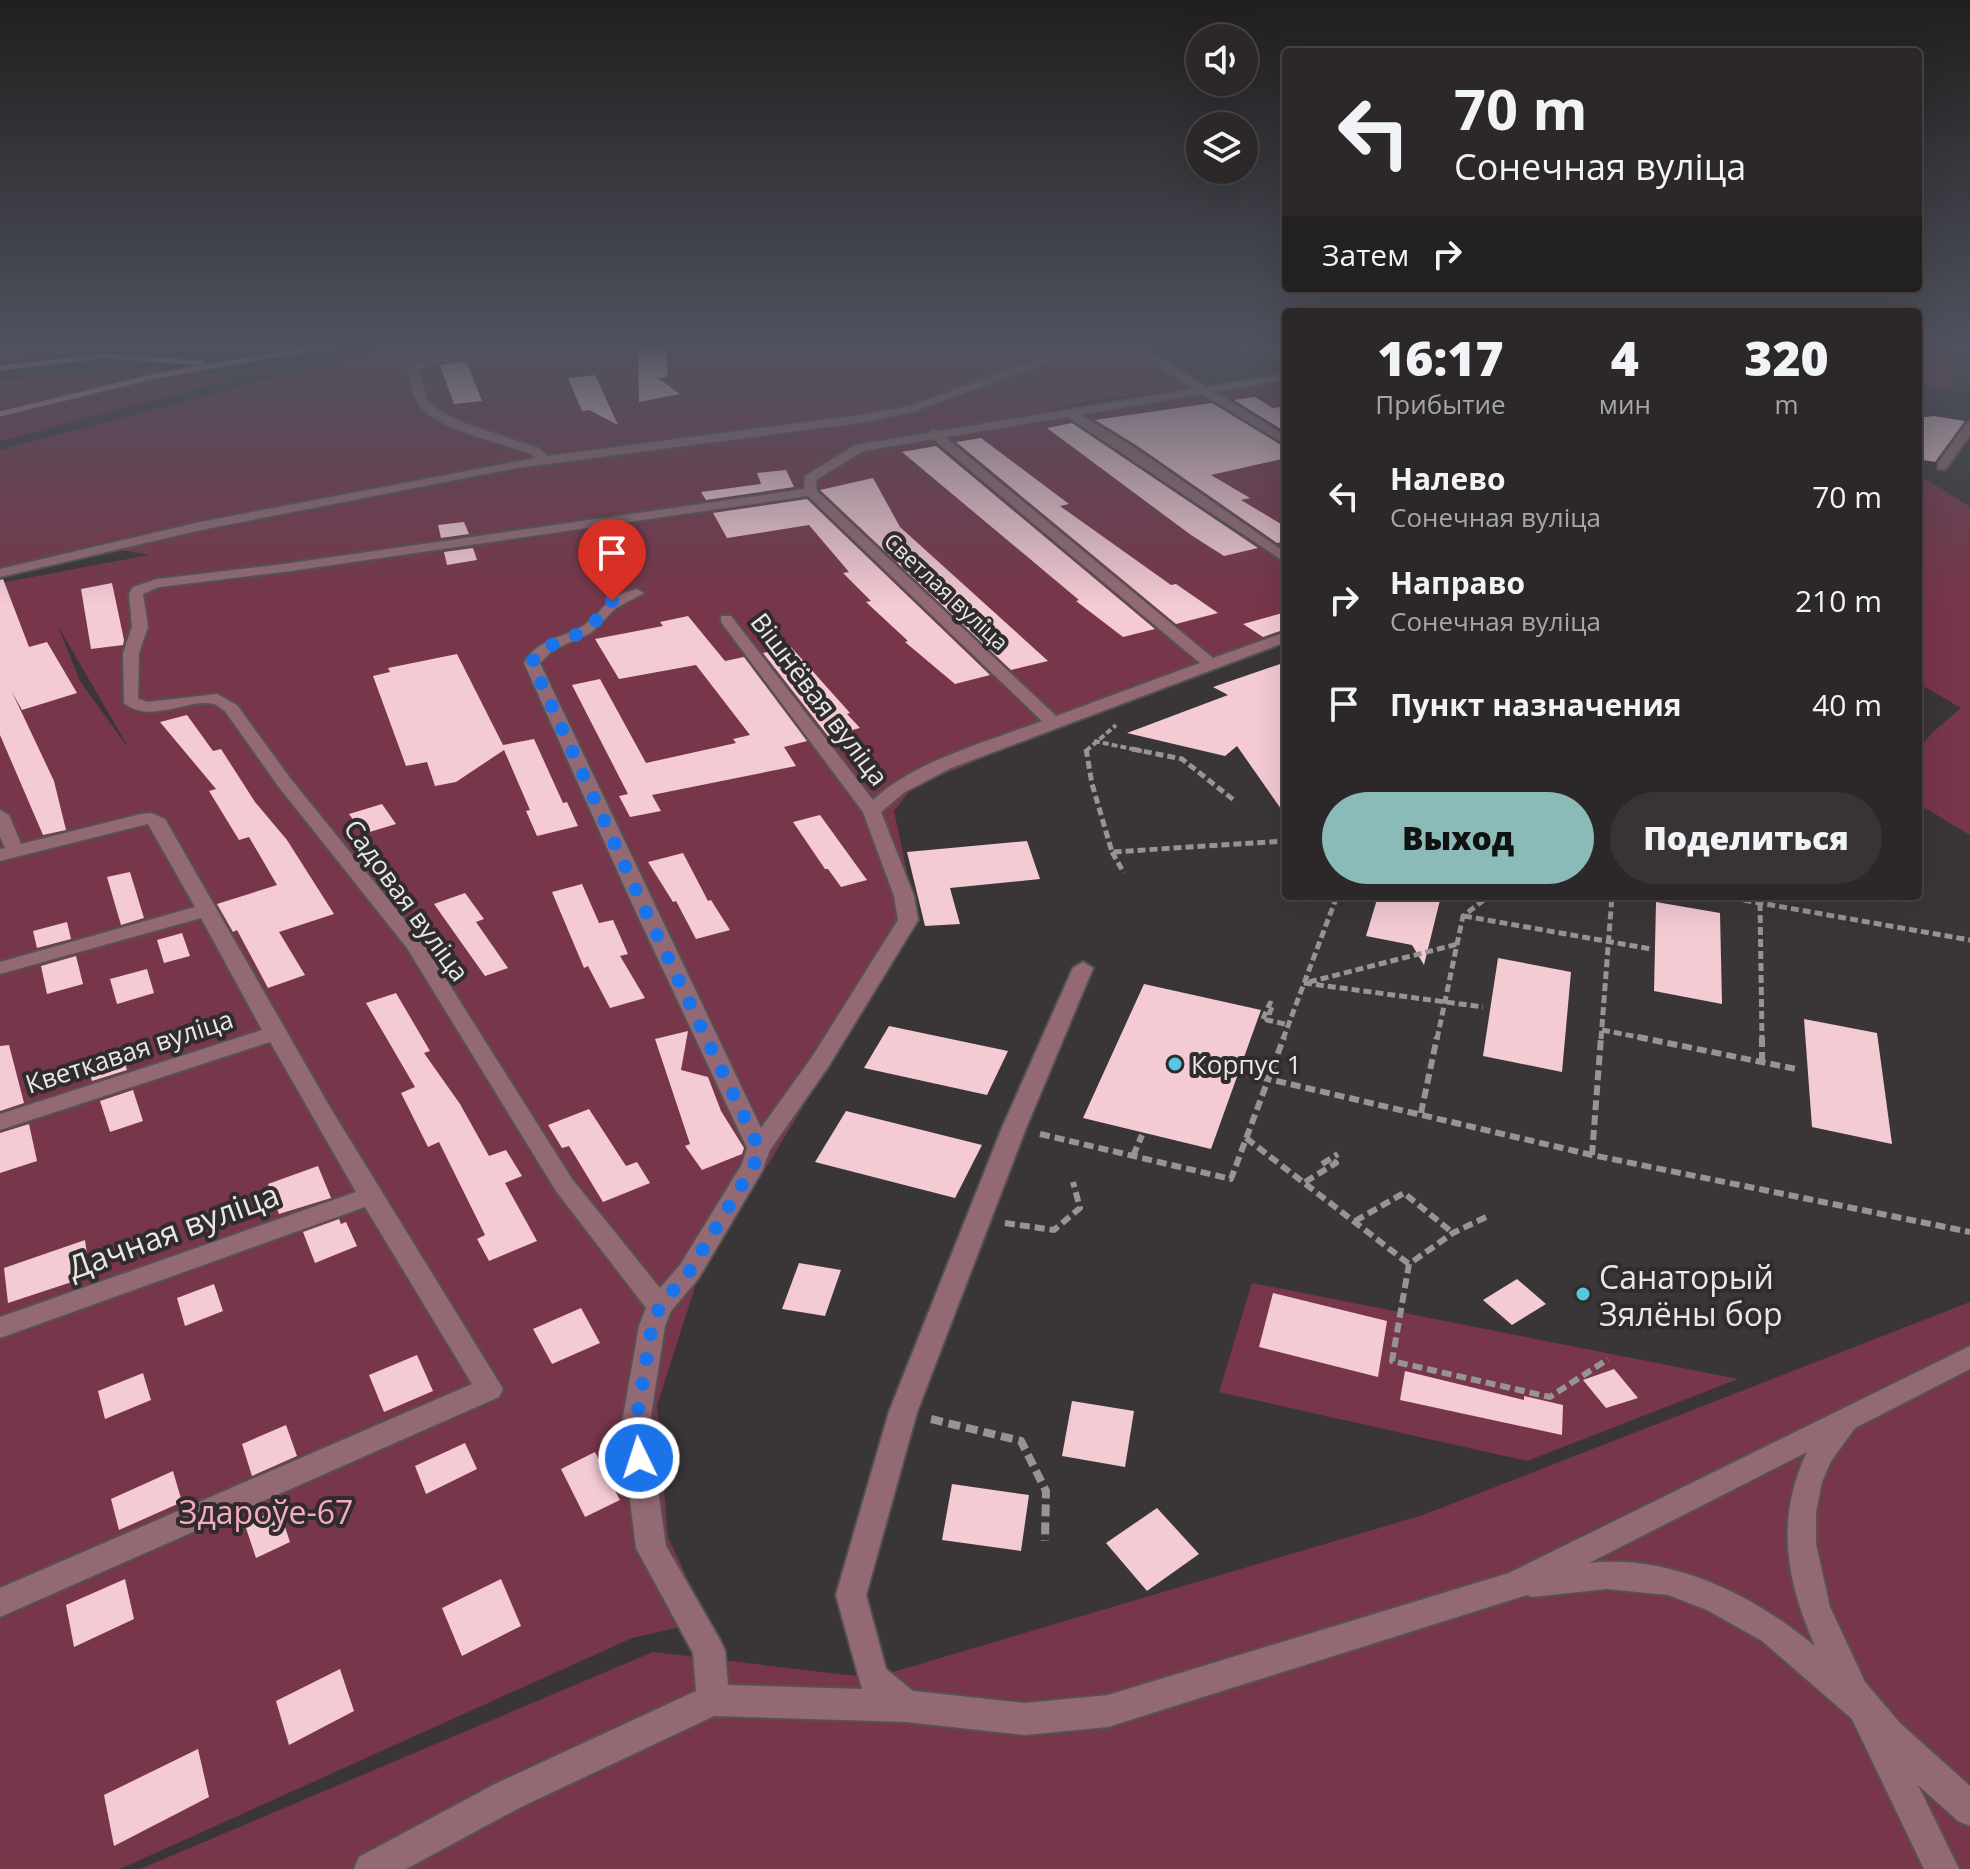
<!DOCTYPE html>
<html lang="ru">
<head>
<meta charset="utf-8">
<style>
  body { margin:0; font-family:"Open Sans",sans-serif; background:#383435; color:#f1f3f6; height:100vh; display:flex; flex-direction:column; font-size:30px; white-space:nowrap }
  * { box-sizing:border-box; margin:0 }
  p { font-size:26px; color:#a6a6a8 }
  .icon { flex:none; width:44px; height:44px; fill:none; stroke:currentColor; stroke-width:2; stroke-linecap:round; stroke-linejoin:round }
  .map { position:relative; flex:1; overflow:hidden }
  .sheet { position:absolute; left:1282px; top:308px; width:640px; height:592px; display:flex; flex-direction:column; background:#2c2829; border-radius:8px; box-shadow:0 8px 32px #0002,0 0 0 2px #484446 }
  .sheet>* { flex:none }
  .top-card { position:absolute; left:1282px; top:48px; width:640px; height:244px; border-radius:8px; box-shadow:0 8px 32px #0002,0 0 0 2px #484446; background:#2c2829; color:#f1f3f6; overflow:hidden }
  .controls { position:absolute; left:1186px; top:24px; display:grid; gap:16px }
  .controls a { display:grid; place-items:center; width:72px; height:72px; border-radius:50%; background:#2c2829; box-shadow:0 8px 32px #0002,0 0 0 2px #484446; font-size:40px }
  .pin { position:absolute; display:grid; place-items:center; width:68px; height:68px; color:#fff; margin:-82px -34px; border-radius:50% 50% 50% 0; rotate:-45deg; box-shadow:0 0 8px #0007 }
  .pin .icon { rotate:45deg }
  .me { position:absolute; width:88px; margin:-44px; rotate:356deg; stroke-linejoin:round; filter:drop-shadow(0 0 6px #0008) }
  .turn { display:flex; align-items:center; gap:28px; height:168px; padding:0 40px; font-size:36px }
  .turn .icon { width:104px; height:104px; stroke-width:2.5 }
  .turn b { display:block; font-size:56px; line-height:68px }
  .then { display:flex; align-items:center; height:76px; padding:0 40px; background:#0003; gap:16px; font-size:30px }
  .eta { display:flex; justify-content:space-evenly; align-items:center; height:136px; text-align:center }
  .eta b { font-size:48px; font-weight:800; line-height:56px }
  .cta { display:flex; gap:16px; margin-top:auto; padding:16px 40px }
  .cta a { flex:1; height:92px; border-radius:48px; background:#8bbbb9; color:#111; font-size:32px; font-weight:800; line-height:92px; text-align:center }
  .cta a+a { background:#383435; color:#f1f3f6 }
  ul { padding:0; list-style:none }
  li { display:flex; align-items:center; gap:24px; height:104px; padding:0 40px }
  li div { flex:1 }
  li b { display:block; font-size:30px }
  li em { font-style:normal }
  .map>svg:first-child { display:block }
  .green { fill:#78364a; fill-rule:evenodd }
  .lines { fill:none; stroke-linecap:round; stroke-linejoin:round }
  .stream { stroke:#c8889a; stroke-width:5 }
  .building { fill:#f4cad3 }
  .minor-casing { stroke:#565253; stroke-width:4 }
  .path-far3 { stroke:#979495; stroke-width:4; stroke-dasharray:6 3; stroke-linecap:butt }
  .path-far2 { stroke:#979495; stroke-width:5; stroke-dasharray:8 4; stroke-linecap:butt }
  .path-far1 { stroke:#979495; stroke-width:6; stroke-dasharray:10 5; stroke-linecap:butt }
  .path { stroke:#979495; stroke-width:8; stroke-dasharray:12 6; stroke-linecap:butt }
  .minor { fill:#936a74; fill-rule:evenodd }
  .route { stroke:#1a73e8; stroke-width:14; stroke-dasharray:0 25.2 }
  .poi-dot { fill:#56c9e1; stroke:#302c2d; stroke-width:3 }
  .labels { text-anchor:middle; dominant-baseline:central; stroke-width:8; stroke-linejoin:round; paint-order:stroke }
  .far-street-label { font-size:22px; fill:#e8e6e7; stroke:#302c2d }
  .street-label { font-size:26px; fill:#e8e6e7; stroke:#302c2d }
  .poi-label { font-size:26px; fill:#e8e6e7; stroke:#302c2d; text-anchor:start }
  .near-street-label { font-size:32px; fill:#e8e6e7; stroke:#302c2d }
  .near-poi-label { font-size:32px; fill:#e8e6e7; stroke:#302c2d; text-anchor:start }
  .near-park-label { font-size:32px; fill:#f6acbe; stroke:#302c2d }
</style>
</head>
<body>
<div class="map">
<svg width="1970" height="1869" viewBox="0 0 1970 1869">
  <rect width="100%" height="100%" fill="#3a3637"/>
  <g class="green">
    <path d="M0 344H324L290 350 74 352 0 363Z"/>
    <path d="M401 344H1139L1137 351 1197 387 1095 400 1017 417 1286 374V641L1061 726 913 787 894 811 911 892V928L696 1284 657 1405 668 1537 707 1621 632 1638 120 1869H0V583L149 555 110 548 0 571V450ZM58 626 127 745H126L80 681Z"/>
    <path d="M1203 344H1286V366L1234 347Z"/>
    <path d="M1918 344 1967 347 1954 361 1952 387 1918 386Z"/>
    <path d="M183 369 235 379 0 441V382L73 371Z"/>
    <path d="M1918 474 1970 507V835L1918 804C1918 741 1913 749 1961 708L1918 683Z"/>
    <path d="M1252 1283 1738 1379 1527 1461 1219 1392Z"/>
    <path d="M1970 1302V1869H140L653 1652 873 1678 1423 1515Z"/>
  </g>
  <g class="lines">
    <g class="stream">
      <path d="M0 368 104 356 203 363"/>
      <path d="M0 414 160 375 340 344"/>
    </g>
  </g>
  <g class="building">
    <path d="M638 344H666L668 377 658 378 680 394 639 402Z"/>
    <path d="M466 361 482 401 454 404 440 365Z"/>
    <path d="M595 375 618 425 589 410 582 411 568 378Z"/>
    <path d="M1255 397 1273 408 1286 406V432L1234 400Z"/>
    <path d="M1212 403 1286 448V458L1211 475 1250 498 1241 500 1286 527V541L1277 543 1136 445 1095 420Z"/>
    <path d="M1934 416 1965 421 1935 462 1918 459V418Z"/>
    <path d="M1072 423 1258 548 1224 556 1191 535 1047 428Z"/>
    <path d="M981 438 1069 504 1060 506 1171 585 1176 584 1218 613 1176 624 956 442Z"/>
    <path d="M936 446 1155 629 1123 637 1076 601 1079 600 902 452Z"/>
    <path d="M786 470 794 487 706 500 701 492 761 484 757 473Z"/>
    <path d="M873 478 900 527 1048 661 1011 670 820 490Z"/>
    <path d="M807 499 990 675 955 684 905 642 908 641 866 602 871 601 843 573 849 572 809 525 727 538 713 513Z"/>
    <path d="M464 522 469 534 441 538 438 525Z"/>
    <path d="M473 548 477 560 447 565 444 552Z"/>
    <path d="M3 579 29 647 47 642 77 693 22 710 12 692 54 781 66 830 43 835 0 735V580Z"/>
    <path d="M112 583 124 640 123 645 91 649 81 589Z"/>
    <path d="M1286 612V629L1263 637 1243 624Z"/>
    <path d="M688 616 725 661 744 657 807 741 784 747 796 766 652 795 661 811 630 817 619 796 628 794 572 685 600 679 646 763 736 743 733 739 750 735 696 665 619 679 595 639 663 626 660 622Z"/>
    <path d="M791 647 850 713 847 714 860 728 828 736 763 653Z"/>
    <path d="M457 654 503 745 534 739 563 803 567 802 578 826 537 836 526 811 530 810 504 750 456 782 435 786 427 762 406 766 373 676 390 672 388 668Z"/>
    <path d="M1286 662V816L1237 746 1225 756 1127 733 1228 695 1213 687Z"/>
    <path d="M187 715 213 751 221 749 255 802 287 840 334 914 279 932 305 975 268 988 237 930 233 932 217 904 277 885 249 837 239 840 209 791 216 789 160 722Z"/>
    <path d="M382 804 396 824 363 834 349 814Z"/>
    <path d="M820 815 867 880 841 887 828 869H825L793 822Z"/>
    <path d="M1027 841 1040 879 950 888 960 924 925 926 907 852Z"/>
    <path d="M683 853 708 901 711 900 730 930 696 939 676 901 673 902 648 862Z"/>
    <path d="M130 872 144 918 121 925 107 877Z"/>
    <path d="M582 884 599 923 613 920 628 954 620 956 645 998 610 1008 588 966 584 968 552 892Z"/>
    <path d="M465 893 484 919 476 922 508 968 485 976 434 904Z"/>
    <path d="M1378 896H1441L1424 965 1412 945 1366 936Z"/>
    <path d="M1656 902 1720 913 1722 1004 1654 991Z"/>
    <path d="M67 922 71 939 37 948 33 931Z"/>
    <path d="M182 933 190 956 164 963 157 940Z"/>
    <path d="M76 956 83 984 47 994 41 966Z"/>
    <path d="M1498 958 1571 972 1562 1072 1483 1056Z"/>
    <path d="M147 969 154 993 117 1004 110 979Z"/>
    <path d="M1144 984 1261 1010 1211 1149 1083 1118Z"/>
    <path d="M396 993 430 1051 424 1053 460 1104 489 1156 506 1150 522 1176 505 1183 537 1241 489 1261 477 1239 485 1235 439 1142 428 1147 401 1093 415 1087 366 1003Z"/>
    <path d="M1804 1019 1877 1033 1892 1144 1812 1127Z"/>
    <path d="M889 1026 1008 1051 987 1095 864 1068Z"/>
    <path d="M688 1031 681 1070 708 1077 721 1111 744 1148 742 1154 702 1170 685 1146 690 1144 655 1039Z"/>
    <path d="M9 1045 24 1103 0 1111V1046Z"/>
    <path d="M120 1049 127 1070 92 1081 86 1060Z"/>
    <path d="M133 1090 143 1121 110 1132 100 1101Z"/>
    <path d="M589 1109 626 1166 637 1162 650 1183 603 1202 569 1146 562 1148 548 1125Z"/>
    <path d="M846 1111 982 1145 955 1198 815 1162Z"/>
    <path d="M29 1124 37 1161 0 1173V1133Z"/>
    <path d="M318 1166 331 1198 279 1214 268 1184Z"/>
    <path d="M339 1219 341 1224 346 1222 357 1246 315 1263 303 1232Z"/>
    <path d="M85 1240 90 1276 8 1303 4 1268Z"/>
    <path d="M799 1263 841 1270 825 1316 782 1309Z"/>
    <path d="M1517 1279 1546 1304 1512 1325 1483 1300Z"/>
    <path d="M214 1284 223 1311 185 1326 177 1298Z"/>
    <path d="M1273 1293 1387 1321 1378 1377 1259 1347Z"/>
    <path d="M581 1308 600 1343 552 1364 533 1329Z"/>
    <path d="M417 1355 433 1391 384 1412 369 1375Z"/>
    <path d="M1614 1369 1638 1398 1606 1408 1583 1380Z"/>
    <path d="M1405 1371 1524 1400V1396L1563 1405 1562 1435 1400 1400Z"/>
    <path d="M143 1373 151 1400 105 1419 98 1391Z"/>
    <path d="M1072 1401 1134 1411 1125 1467 1062 1456Z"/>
    <path d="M286 1425 297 1456 252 1476 242 1444Z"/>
    <path d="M465 1443 477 1469 426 1494 415 1466Z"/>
    <path d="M595 1452 620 1500 585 1517 561 1469Z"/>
    <path d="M173 1471 182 1502 119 1530 111 1499Z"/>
    <path d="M952 1484 1029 1495 1021 1551 942 1540Z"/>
    <path d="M1157 1508 1199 1554 1147 1591 1106 1543Z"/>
    <path d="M279 1509 290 1542 256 1558 245 1525Z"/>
    <path d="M125 1579 134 1619 74 1647 66 1605Z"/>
    <path d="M501 1579 521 1626 462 1656 442 1608Z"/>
    <path d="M340 1669 354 1711 289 1745 276 1701Z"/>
    <path d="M198 1749 209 1797 114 1846 104 1795Z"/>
  </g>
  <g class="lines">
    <g class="minor-casing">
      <g id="minor">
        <path d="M530 344H559L434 363 418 370 428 401 438 410 464 423 539 448 547 456 867 414 909 406 1082 344H1097L916 411 867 422 517 468 201 530 0 577V569L200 522 535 458 531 454C500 442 439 431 419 405 412 395 410 381 407 369L432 357Z"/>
        <path d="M1124 344H1136L1206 387 1286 374V380L1215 392 1286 436V445L1202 394 1081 415 1134 447 1286 553V563L1068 417 945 437 1213 658 1286 632V642L951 768 905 792 881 812 914 896 918 920 828 1067 770 1150 762 1171 698 1279 671 1311 665 1326 649 1428 666 1546 720 1640 725 1651 728 1685 862 1689 836 1595 889 1412 1002 1128 1073 968 1083 962 1093 968 1026 1128 917 1412 866 1595 886 1669 913 1691 1025 1703 1108 1695 1509 1573 1970 1346V1369L1855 1428 1831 1461 1822 1482 1816 1512V1544L1830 1607 1865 1682 1900 1723 1970 1786V1826L1958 1821 1918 1785 1959 1869H1924L1852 1719 1762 1641 1707 1610 1668 1595 1607 1589 1532 1597 1527 1595 1108 1727 1025 1735 906 1722 714 1716 519 1808 406 1869H354L359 1857 495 1784 696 1691 693 1653 636 1548 621 1428 639 1326 646 1308 556 1191 407 948 278 786 225 711C222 709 218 705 214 704 188 698 150 725 124 703L123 653 132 627 129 594 133 587 157 579 291 563 804 489 805 476 855 445 927 433 933 429 938 431 1194 389ZM933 439 1200 663 1056 716 817 491 816 480 863 451ZM808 496 1042 721C989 741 914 761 873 800L731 616H721V622L863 812 894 896 898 920 812 1057 761 1128 540 663 553 650 591 633 616 608 644 593 637 589C600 598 607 611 581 627 560 639 537 639 524 663L634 908 747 1148 742 1164 680 1265 660 1288 572 1179 422 941 290 778 237 705 217 694 148 702 138 699 139 653 148 627 143 594 159 587 291 571ZM1807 1452C1775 1520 1786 1580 1815 1646 1753 1595 1672 1554 1589 1563Z"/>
        <path d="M1970 423V435L1946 469H1938V463L1966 424Z"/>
        <path d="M0 810 9 815 21 844 141 814 151 813 165 819 331 1109 503 1389 499 1397 0 1617V1588L472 1384 365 1207 0 1338V1317L356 1192 270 1042 0 1130V1114L262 1030 201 918 0 974V962L195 907 148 824 0 861V849L5 848 0 837Z"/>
      </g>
    </g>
    <g class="path-far3">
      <path d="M1094 741 1142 751"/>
      <path d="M1086 751 1116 725"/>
    </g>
    <g class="path-far2">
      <path d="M1086 749 1092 784 1112 852 1286 841"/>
      <path d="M1132 749 1182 759 1235 801"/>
      <path d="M1112 852 1124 873"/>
      <path d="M1720 896 1970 940"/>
      <path d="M1760 903 1762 1039"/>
      <path d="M1464 916 1651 949"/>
      <path d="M1309 982 1458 944"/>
      <path d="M1304 983 1483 1007"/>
      <path d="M1263 1019 1270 1003 1273 1004 1267 1020 1289 1025"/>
      <path d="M1602 1030 1648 1039"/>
      <path d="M1283 1039 1337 896"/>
      <path d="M1437 1039 1463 916 1489 896"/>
      <path d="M1601 1039 1612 896"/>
    </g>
    <g class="path-far1">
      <path d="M1638 1037 1796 1069"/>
      <path d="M1762 1037V1062"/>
      <path d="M1247 1074 1592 1155 1970 1232"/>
      <path d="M1421 1113 1437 1037"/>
      <path d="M1040 1134 1231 1179 1284 1037"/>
      <path d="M1246 1138 1409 1264"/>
      <path d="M1592 1155 1601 1037"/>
      <path d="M1133 1156 1142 1135"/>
      <path d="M1322 1164 1338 1154"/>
      <path d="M1305 1182 1336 1163 1330 1159"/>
      <path d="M1486 1217 1453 1233 1409 1264 1392 1361 1550 1397 1608 1359"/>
      <path d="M1355 1221 1404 1193 1453 1233"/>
      <path d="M1005 1223 1054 1230 1080 1208 1073 1182"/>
    </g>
    <path class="path" d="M931 1419 1021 1441 1046 1491 1045 1541"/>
    <use href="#minor" class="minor"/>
  </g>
  <linearGradient id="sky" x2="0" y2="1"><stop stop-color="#201e1e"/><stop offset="0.57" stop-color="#4f525e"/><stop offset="1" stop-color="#4f525e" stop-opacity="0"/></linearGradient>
  <rect width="1970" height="606" fill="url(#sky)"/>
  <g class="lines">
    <path class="route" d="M612 601C602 610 597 622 586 630 569 640 539 644 532 663L644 908 759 1148 754 1165 689 1272 660 1306 652 1326 635 1428 639 1458"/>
  </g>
  <g class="poi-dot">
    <circle cx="1175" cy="1064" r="8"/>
    <circle cx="1583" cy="1294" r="8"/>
  </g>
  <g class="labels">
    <g class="far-street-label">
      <text transform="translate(947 591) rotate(43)">Светлая вуліца</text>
    </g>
    <g class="street-label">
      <text transform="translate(820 699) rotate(53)">Вішнёвая вуліца</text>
      <text transform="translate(407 900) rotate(54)">Садовая вуліца</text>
      <text transform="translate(129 1051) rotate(-18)">Кветкавая вуліца</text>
    </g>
    <g class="poi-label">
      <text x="1191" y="1064">Корпус 1</text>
    </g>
    <g class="near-street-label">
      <text transform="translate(173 1230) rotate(-20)">Дачная вуліца</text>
    </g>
    <g class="near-poi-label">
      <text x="1599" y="1276">Санаторый<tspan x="1599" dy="37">Зялёны бор</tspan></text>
    </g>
    <g class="near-park-label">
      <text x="266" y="1511">Здароўе-67</text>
    </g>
  </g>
</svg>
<div class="controls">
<a><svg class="icon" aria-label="sound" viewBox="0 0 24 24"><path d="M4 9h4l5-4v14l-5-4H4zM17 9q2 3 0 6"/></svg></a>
<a><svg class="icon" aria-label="layers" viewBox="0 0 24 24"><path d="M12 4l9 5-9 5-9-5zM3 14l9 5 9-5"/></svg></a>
</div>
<div class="pin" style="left:612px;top:601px;background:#d93025"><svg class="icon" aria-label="arrive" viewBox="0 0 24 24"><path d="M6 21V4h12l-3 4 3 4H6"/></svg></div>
<svg class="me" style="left:639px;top:1458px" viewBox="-20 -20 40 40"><circle r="17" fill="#1a73e8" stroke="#fff" stroke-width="3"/><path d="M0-11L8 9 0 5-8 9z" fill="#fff"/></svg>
<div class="top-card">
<div class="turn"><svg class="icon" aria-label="left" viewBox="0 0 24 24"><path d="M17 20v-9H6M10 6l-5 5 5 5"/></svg><div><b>70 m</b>Сонечная вуліца</div></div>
<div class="then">Затем<svg class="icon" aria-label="right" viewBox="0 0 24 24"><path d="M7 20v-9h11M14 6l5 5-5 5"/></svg></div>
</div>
<section class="sheet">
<div class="eta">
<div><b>16:17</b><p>Прибытие</p></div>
<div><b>4</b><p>мин</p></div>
<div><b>320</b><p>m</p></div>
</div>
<ul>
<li><svg class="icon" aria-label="left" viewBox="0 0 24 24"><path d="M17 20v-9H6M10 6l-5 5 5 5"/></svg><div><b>Налево</b><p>Сонечная вуліца</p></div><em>70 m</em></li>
<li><svg class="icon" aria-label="right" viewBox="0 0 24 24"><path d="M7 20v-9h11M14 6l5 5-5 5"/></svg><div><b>Направо</b><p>Сонечная вуліца</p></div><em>210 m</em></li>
<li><svg class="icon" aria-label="arrive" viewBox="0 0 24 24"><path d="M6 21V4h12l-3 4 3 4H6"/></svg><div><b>Пункт назначения</b></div><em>40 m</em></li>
</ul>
<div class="cta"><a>Выход</a><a>Поделиться</a></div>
</section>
</div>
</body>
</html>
